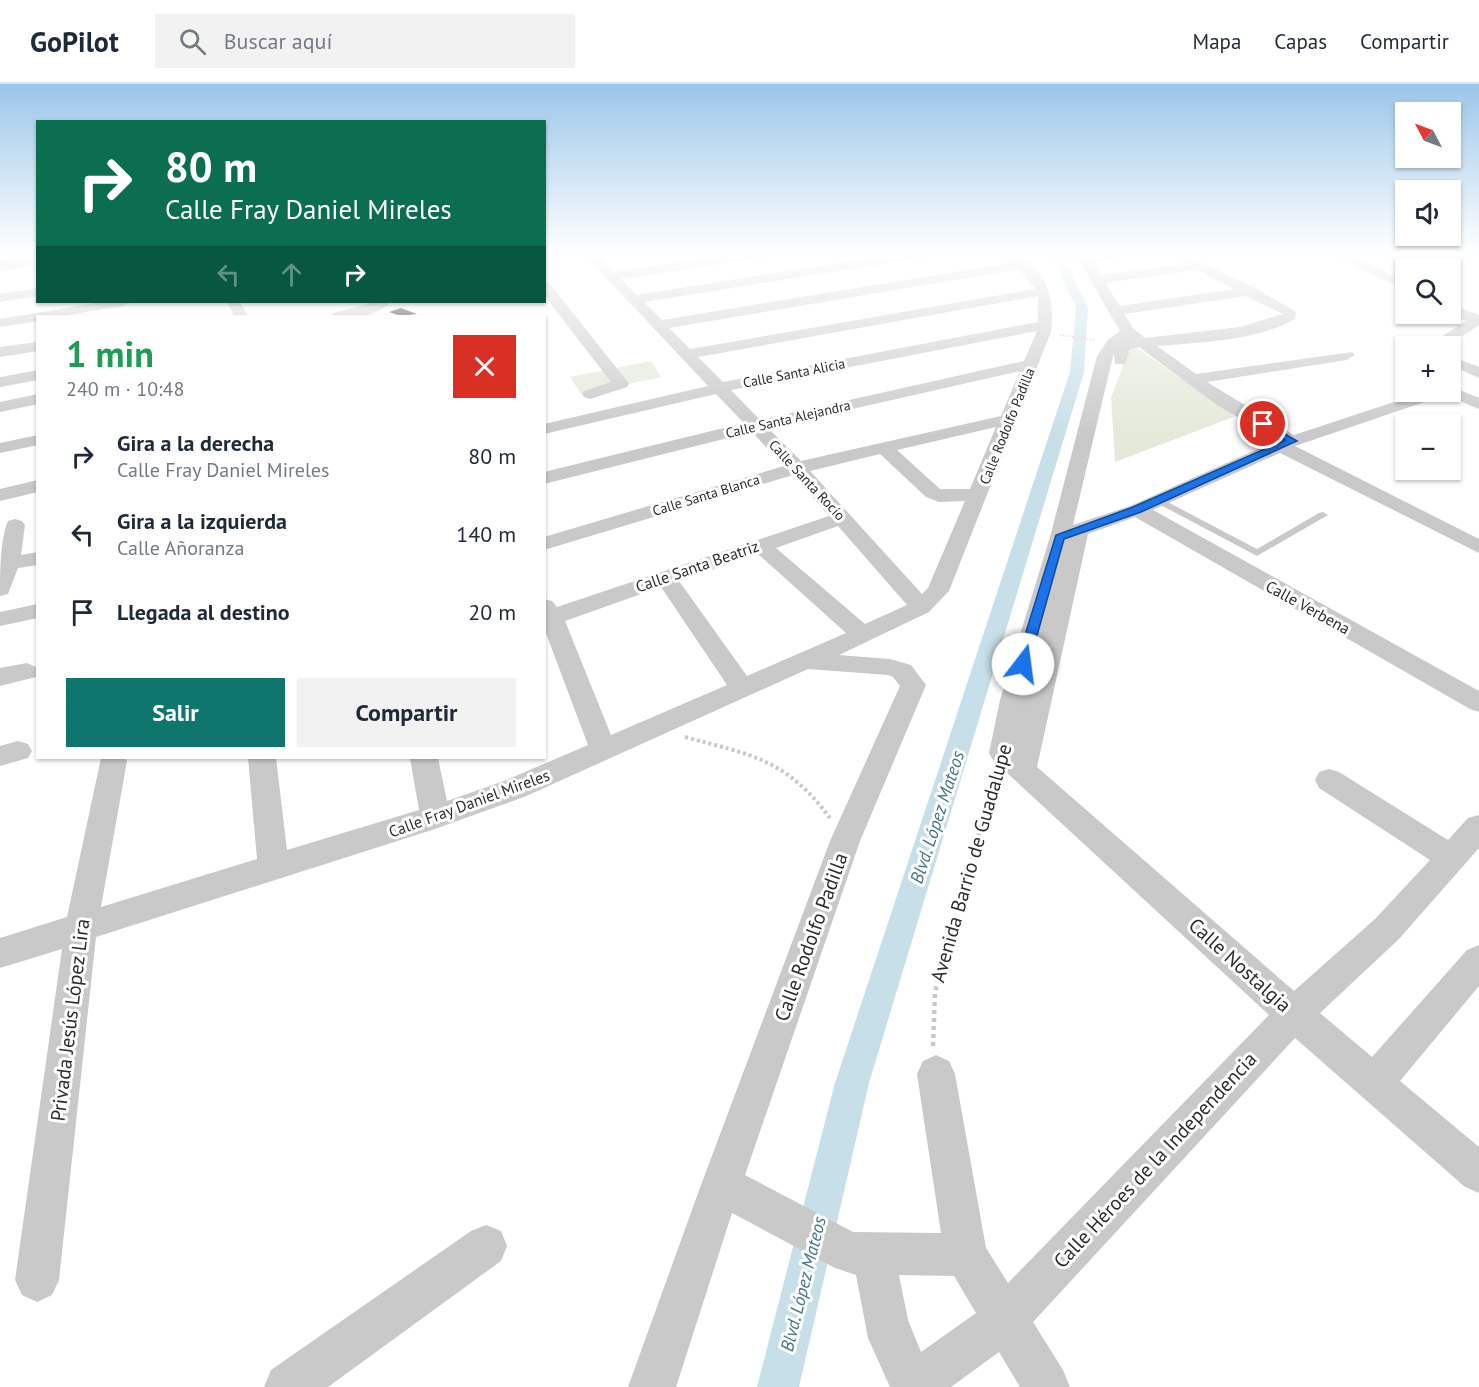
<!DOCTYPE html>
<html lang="es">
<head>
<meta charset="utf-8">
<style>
  body { margin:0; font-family:"PT Sans",sans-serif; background:#f2f2f3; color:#1f2937; height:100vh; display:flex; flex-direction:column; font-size:22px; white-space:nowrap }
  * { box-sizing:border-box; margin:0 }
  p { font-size:20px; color:#747a83 }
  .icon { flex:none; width:33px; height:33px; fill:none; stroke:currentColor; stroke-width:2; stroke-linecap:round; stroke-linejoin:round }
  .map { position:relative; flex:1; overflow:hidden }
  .details { position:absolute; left:36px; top:231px; width:510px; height:444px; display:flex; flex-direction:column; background:#fff; border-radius:0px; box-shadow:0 2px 4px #0004 }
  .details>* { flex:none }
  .banner { position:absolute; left:36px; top:36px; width:510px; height:183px; border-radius:0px; box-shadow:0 2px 4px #0004; background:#0b6e4f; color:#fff; overflow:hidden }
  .needle { width:39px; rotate:311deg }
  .buttons { position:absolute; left:1395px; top:18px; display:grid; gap:12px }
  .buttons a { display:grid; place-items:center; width:66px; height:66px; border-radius:0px; background:#fff; box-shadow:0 2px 4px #0004; font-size:30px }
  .pin { position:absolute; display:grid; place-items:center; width:51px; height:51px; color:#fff; margin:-26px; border:3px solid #fff; border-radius:50%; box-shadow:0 2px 6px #0007 }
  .me { position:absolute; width:66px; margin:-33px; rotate:15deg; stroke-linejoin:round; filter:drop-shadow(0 0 4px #0008) }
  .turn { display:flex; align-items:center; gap:21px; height:126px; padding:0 30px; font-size:27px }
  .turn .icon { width:78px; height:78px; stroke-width:2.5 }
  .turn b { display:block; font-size:42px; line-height:51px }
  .lanes { display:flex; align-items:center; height:57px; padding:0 30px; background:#0003; justify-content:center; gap:30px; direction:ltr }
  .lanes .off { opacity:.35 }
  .round { display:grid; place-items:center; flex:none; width:63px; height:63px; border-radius:0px; background:#f2f2f3 }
  .headline { display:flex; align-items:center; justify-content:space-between; height:102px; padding:0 30px }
  h1 { font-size:36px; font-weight:800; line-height:45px; color:#1e9e55 }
  .primary-button { display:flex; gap:12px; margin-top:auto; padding:12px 30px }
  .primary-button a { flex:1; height:69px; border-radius:0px; background:#0f766e; color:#fff; font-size:24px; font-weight:800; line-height:69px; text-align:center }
  .primary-button a+a { background:#f2f2f3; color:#1f2937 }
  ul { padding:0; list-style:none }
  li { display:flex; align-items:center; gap:18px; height:78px; padding:0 30px }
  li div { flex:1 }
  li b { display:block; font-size:22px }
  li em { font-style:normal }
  header { display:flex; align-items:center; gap:36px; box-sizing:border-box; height:84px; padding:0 30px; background:#fff; border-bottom:2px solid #e0e1e3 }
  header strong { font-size:28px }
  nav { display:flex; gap:33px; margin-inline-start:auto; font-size:21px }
  .search { width:420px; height:54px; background:#f2f2f3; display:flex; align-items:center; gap:15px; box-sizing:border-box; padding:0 21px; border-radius:0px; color:#747a83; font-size:22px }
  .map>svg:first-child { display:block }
  .green { fill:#e4e9da }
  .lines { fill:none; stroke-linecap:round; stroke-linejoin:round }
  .canal { fill:#c7dfe8; fill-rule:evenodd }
  .building { fill:#131313 }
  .path-far2 { stroke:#c9c9c9; stroke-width:2; stroke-dasharray:1.5 1.5; stroke-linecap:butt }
  .path-far1 { stroke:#c9c9c9; stroke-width:4; stroke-dasharray:3 3; stroke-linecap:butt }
  .path { stroke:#c9c9c9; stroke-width:4.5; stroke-dasharray:4 4; stroke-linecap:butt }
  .lane { fill:#c9c9c9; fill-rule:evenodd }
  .street { fill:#c9c9c9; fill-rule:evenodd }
  .secondary { fill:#b6b6b6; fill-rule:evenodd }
  .route { fill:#1a73e8; stroke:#114b97; stroke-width:1.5 }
  .labels { text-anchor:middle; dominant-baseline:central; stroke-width:6; stroke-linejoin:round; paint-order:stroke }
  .far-street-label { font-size:14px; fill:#2c2c2c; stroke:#fff }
  .street-label { font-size:16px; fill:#2c2c2c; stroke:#fff }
  .water-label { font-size:18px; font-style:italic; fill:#417487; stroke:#fff }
  .near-street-label { font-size:20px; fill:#2c2c2c; stroke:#fff }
</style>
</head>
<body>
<header>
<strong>GoPilot</strong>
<div class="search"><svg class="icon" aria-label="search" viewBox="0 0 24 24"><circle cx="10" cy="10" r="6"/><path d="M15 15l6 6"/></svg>Buscar aquí</div>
<nav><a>Mapa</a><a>Capas</a><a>Compartir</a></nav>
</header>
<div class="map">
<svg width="1479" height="1303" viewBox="0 0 1479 1303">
  <rect width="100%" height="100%" fill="#fff"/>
  <g class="green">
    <path d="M1131 260 1236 332 1115 378 1111 314Z"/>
    <path d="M651 277 661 293 581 310 570 293Z"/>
  </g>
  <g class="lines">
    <path class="canal" d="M1050 169H1061L1088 224 1084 288 869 999 799 1303H757L835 999 1070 288 1076 224Z"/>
  </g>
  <path class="building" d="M401 224 417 230 401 232 389 228Z"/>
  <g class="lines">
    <path class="path-far2" d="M1060 251 1094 256"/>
    <g class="path-far1">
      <path d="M685 653C752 671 786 675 830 734"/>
      <path d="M980 748 996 693"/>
    </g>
    <path class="path" d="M933 962 935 909 943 871 980 747"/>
    <path class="lane" d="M1158 413 1257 465 1319 429 1323 428 1328 431 1257 472 1155 418V414Z"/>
    <g class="street">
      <path d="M583 169H596L614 188 740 169H774L768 173 621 195 637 211 900 169H932L926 173 644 218 662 236 1010 179 994 169C1040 169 1057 208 1051 248L949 507 929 528 839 571 890 575 911 581 926 601 860 757 745 1091 853 1148 941 1149 917 990 923 977 936 971 949 977 955 990 986 1164 1008 1199 1269 931 993 676 989 669 1000 616 1050 453 1097 272 1108 256 1120 247 1075 169H1087L1089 173 1138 169 1093 179 1101 191 1185 180 1170 171 1182 169 1255 204 1296 228 1295 235C1256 257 1200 258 1157 262L1196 290 1352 268 1355 271 1347 276 1207 298 1294 351 1424 308H1450V302L1479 314V325L1445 311 1295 362 1479 455V469L1280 369 1153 426 1479 607V628L1470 625 1135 433 1088 450 1037 683 1294 907 1375 835 1430 776 1319 704 1315 696 1319 688 1329 685 1339 688 1448 756 1468 734 1479 731V764L1399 855 1320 929 1372 973 1467 866 1479 861V902L1400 997 1479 1063V1109L1465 1103 1295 954 1033 1238 1063 1286 1070 1303H1020L999 1268 951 1303H890L868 1254 856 1191 835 1184 732 1129 676 1303H628L701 1101 830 757 900 602 893 593 888 591 808 585 524 713 435 745 96 853 59 1196 52 1211 37 1218 22 1211 15 1196 62 865 0 884V854L67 833 101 674H125L127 677 101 823 257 775 248 674H276L287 766 419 726 410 674H438L447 717 504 697 588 661 544 544V515L552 517 557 523 829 432 793 391 544 466V453L784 382 752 348 544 400V388L744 339 716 310 544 350V340L708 302ZM1019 185 1035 205 690 265 669 244ZM1197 186 1234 205 1120 222 1105 199ZM1038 212V238L723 298 698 273ZM1246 212 1283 230 1240 243 1145 254 1134 245 1124 230ZM1037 247 1024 277 760 336 731 306ZM1139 263 1217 321 1278 356 1130 422 1073 441 1113 272 1114 270 1115 280H1125L1130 265ZM1020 287 1001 332 801 377 768 344ZM996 343 970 405H940L897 366ZM880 370 926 413 939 418 965 417 928 504 922 510 810 387ZM838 442 907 521 865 540 776 464ZM758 470 846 549 747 592 679 497ZM661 503 727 601 611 651 565 537ZM899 1191 954 1192 976 1229 921 1268 908 1236Z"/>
      <path d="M1330 169H1346L1406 198V207Z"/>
      <path d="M544 198 549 199 627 297 629 300 627 303 590 315 584 313 582 310 584 307 611 298 544 211Z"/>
      <path d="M38 204V212L0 218V210Z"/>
      <path d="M102 218H131L124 222 61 232H38V237L0 243V235Z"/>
      <path d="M227 218H240L248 232H234Z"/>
      <path d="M375 218H391C377 233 350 234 331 232L333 229Z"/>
      <path d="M1450 220 1479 231V241L1455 257 1450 265V262H1438L1444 251 1466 237 1450 230Z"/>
      <path d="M38 258V267L0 273V263Z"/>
      <path d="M1450 272 1479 283V294L1450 281Z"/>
      <path d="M38 286V296L0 303V293Z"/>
      <path d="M38 310V320L0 328V318Z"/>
      <path d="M38 351V361L0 369V359Z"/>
      <path d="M38 396V408L0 417V405Z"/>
      <path d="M15 435 22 437 25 441 21 471 38 468V481L18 484 8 510 0 512C0 490 0 455 8 437Z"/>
      <path d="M38 520V534L0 542V528Z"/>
      <path d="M27 579 38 584 36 593 0 602V584Z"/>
      <path d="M18 657 28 660 32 667 28 674 0 682V662Z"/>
      <path d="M486 1141 501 1147 507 1162 501 1177 328 1303H264L271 1286 471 1147Z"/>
    </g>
    <path class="secondary" d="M38 171V180L0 187V177Z"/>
  </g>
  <linearGradient id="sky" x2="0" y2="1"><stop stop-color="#9bc5e8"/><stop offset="0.48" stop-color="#fff"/><stop offset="1" stop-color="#fff" stop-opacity="0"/></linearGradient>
  <rect width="1479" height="352" fill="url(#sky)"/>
  <path class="route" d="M1263 337 1297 357 1141 428 1064 455 1029 580 1023 585 1018 583 1016 580 1056 451 1133 423 1285 356 1260 342 1259 340Z"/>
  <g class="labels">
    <g class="far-street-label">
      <text transform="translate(794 289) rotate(-11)">Calle Santa Alicia</text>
      <text transform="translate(788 335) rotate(-13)">Calle Santa Alejandra</text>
      <text transform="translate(1007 342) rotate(-68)">Calle Rodolfo Padilla</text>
      <text transform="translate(807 396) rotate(47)">Calle Santa Rocío</text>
      <text transform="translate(706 411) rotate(-17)">Calle Santa Blanca</text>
    </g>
    <g class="street-label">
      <text transform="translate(697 482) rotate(-19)">Calle Santa Beatriz</text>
      <text transform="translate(1308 523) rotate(29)">Calle Verbena</text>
      <text transform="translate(469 719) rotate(-20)">Calle Fray Daniel Mireles</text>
    </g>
    <g class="water-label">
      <text transform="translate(937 733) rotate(-72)">Blvd. López Mateos</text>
      <text transform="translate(803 1200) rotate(-76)">Blvd. López Mateos</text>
    </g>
    <g class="near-street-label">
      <text transform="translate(971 779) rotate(-74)">Avenida Barrio de Guadalupe</text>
      <text transform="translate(811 853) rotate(-70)">Calle Rodolfo Padilla</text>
      <text transform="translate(1240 881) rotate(42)">Calle Nostalgia</text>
      <text transform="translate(70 936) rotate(-83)">Privada Jesús López Lira</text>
      <text transform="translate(1155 1076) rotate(-47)">Calle Héroes de la Independencia</text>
    </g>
  </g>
</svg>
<div class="buttons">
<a><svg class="needle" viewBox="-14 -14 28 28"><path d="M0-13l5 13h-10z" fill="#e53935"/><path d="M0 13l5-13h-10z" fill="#747a83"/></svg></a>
<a><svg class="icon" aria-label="sound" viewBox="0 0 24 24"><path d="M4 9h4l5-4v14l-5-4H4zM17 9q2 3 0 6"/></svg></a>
<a><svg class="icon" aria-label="search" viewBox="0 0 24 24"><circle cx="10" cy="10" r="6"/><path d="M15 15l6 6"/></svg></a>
<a>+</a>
<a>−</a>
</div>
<div class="pin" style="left:1263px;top:340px;background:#d93025"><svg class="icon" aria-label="arrive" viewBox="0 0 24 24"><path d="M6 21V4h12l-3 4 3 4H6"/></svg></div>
<svg class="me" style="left:1023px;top:580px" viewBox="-20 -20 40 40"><circle r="19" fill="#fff"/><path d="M0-13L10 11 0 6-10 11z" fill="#1a73e8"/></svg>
<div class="banner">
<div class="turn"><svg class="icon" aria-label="right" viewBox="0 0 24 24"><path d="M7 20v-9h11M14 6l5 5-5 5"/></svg><div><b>80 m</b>Calle Fray Daniel Mireles</div></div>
<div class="lanes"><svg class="icon off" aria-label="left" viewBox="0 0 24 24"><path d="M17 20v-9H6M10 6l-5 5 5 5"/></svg><svg class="icon off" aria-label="ahead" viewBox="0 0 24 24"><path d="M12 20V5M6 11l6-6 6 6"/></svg><svg class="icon" aria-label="right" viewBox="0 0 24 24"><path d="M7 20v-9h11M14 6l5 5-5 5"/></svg></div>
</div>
<section class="details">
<div class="headline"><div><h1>1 min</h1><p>240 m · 10:48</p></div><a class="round" style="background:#d93025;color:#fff"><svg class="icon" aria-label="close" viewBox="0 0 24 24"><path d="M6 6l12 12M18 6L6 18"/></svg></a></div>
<ul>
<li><svg class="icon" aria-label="right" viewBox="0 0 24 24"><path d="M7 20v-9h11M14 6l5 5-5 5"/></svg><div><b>Gira a la derecha</b><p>Calle Fray Daniel Mireles</p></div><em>80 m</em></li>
<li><svg class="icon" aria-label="left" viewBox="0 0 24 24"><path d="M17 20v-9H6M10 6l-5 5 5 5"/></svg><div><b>Gira a la izquierda</b><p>Calle Añoranza</p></div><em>140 m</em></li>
<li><svg class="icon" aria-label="arrive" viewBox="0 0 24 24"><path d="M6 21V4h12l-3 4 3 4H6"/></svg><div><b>Llegada al destino</b></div><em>20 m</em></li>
</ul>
<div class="primary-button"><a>Salir</a><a>Compartir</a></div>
</section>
</div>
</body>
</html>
